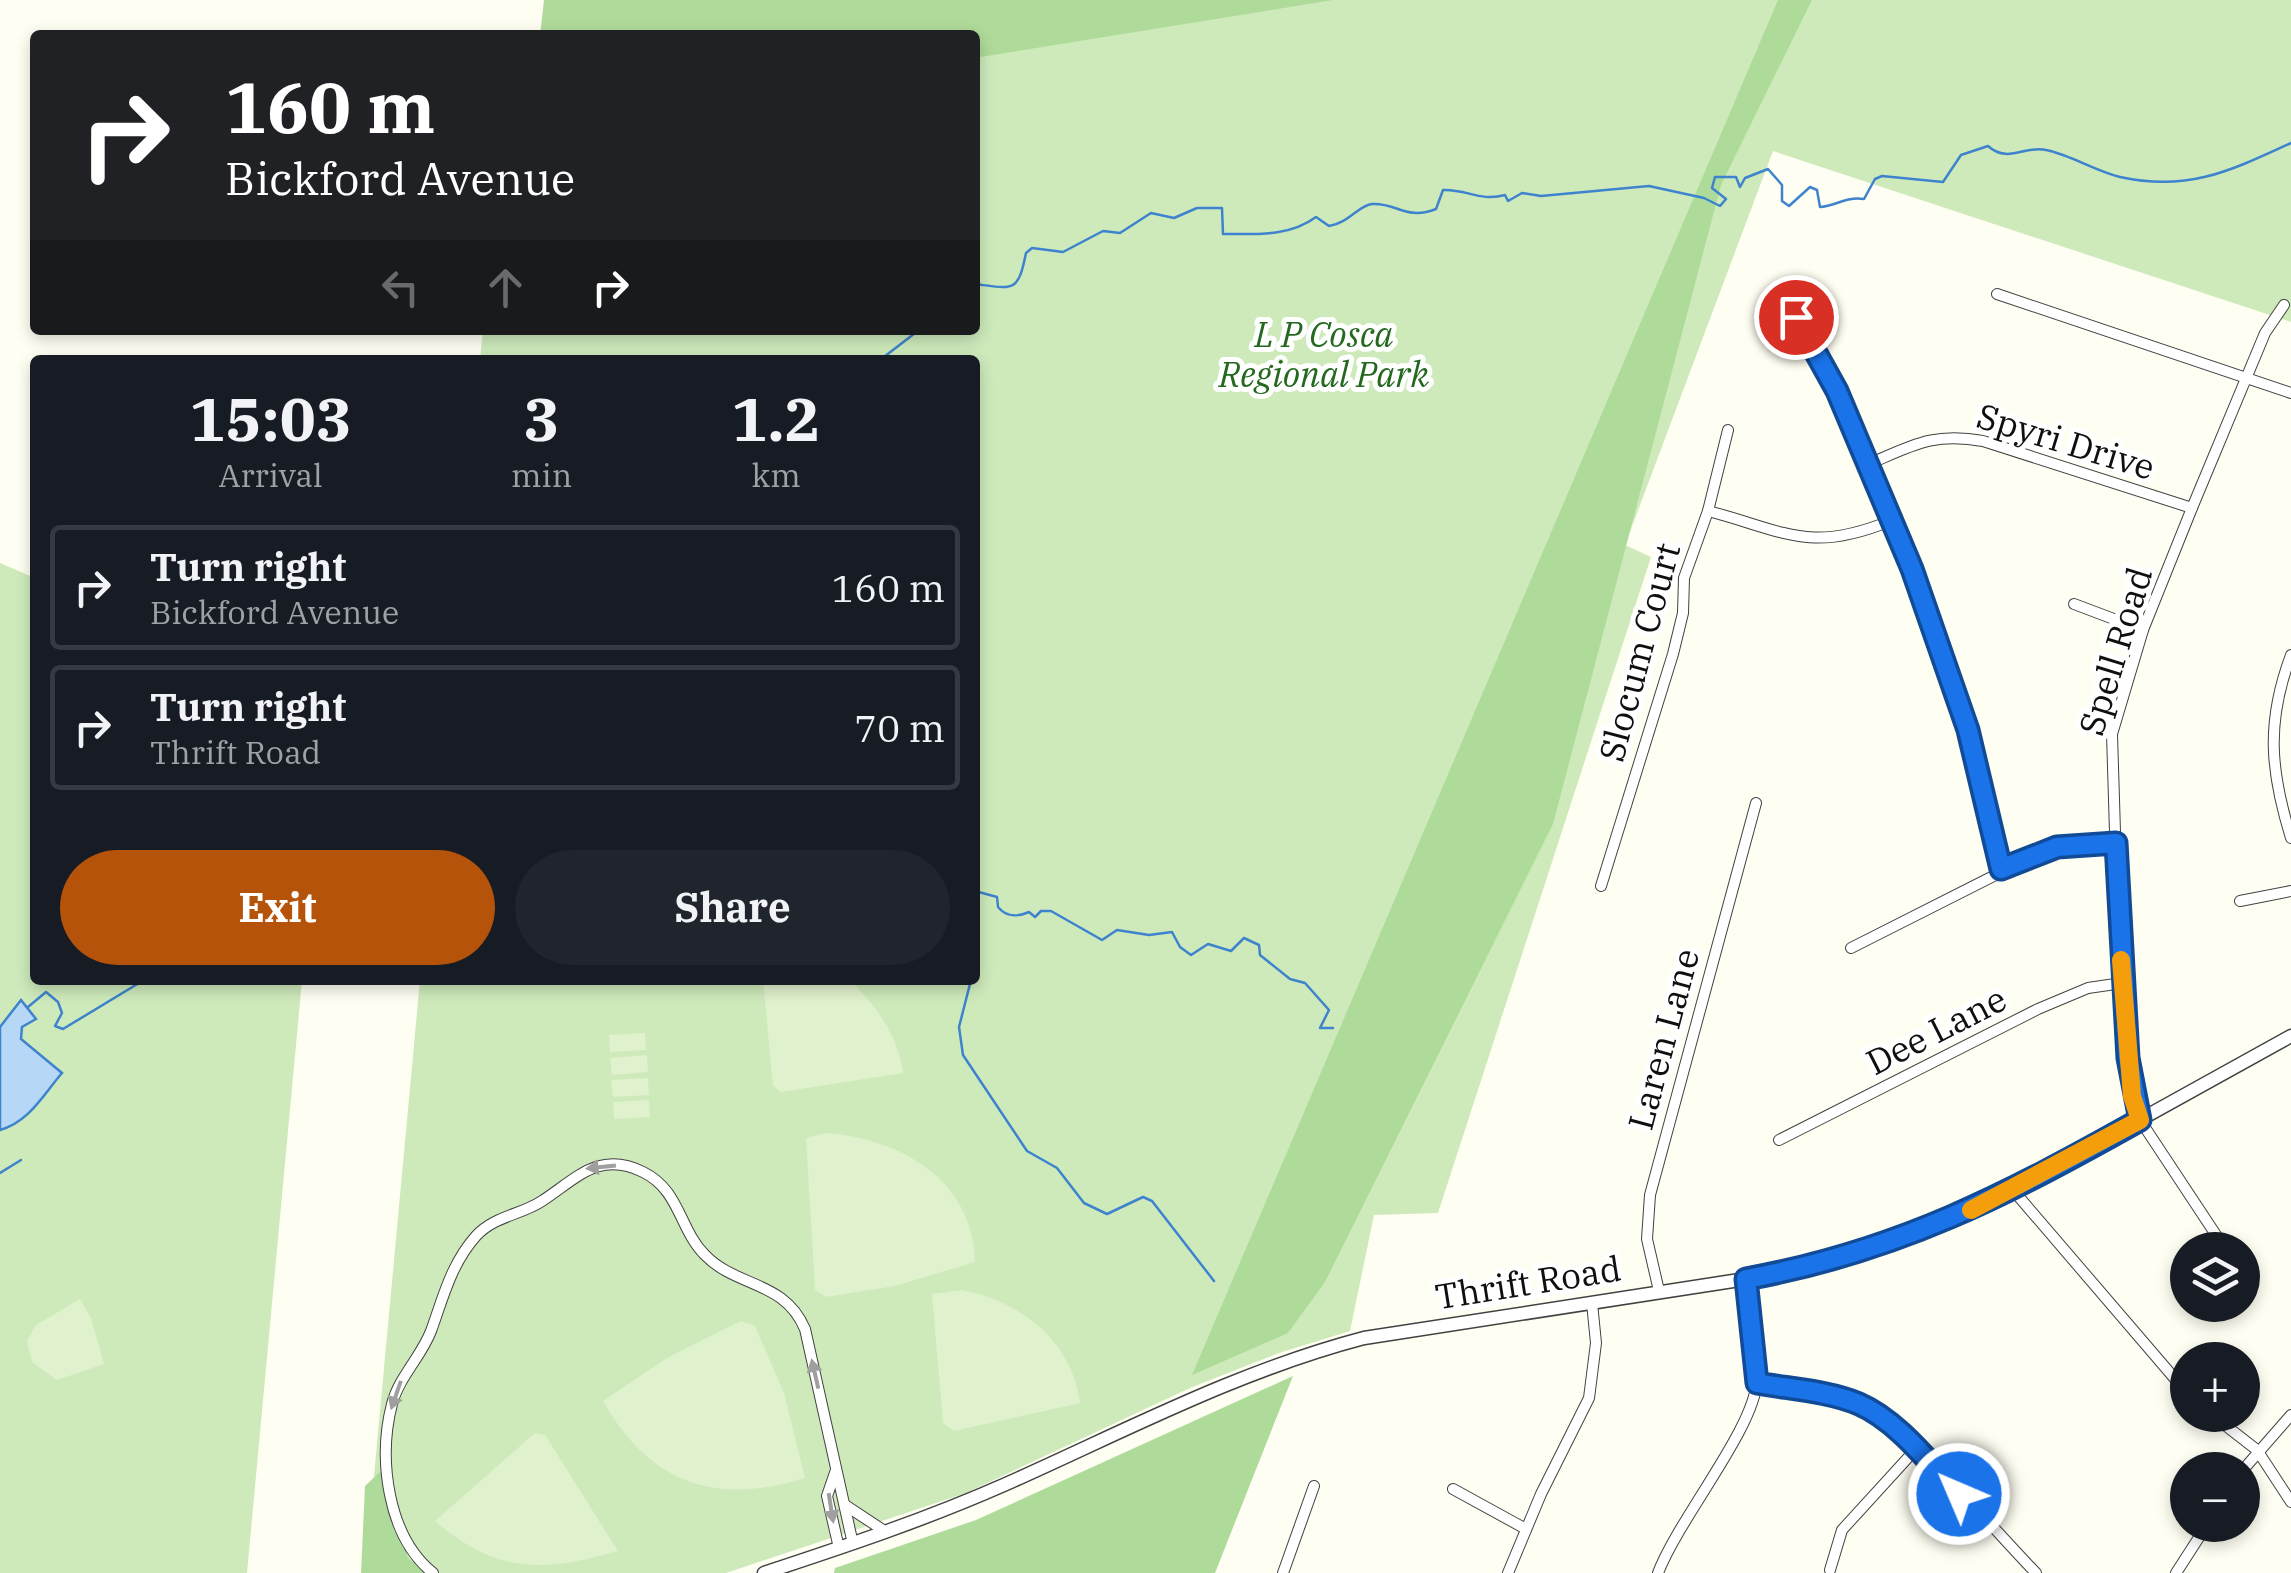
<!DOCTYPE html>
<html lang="en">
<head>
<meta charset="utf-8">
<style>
  body { margin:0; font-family:"IBM Plex Serif",serif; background:#20242c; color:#f1f3f6; height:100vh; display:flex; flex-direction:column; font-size:38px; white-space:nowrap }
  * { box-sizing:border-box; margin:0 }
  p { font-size:32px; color:#9ea1a6 }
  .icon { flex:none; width:55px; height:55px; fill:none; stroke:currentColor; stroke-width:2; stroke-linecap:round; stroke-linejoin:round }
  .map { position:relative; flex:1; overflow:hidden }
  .panel { position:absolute; left:30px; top:355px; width:950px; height:630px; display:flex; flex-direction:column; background:#171b24; border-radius:10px; box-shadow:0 5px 15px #0003 }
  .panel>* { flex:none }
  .banner { position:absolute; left:30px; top:30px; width:950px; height:305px; border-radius:10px; box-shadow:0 5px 15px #0003; background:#202124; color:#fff; overflow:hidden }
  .tools { position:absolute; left:2170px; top:1232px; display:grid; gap:20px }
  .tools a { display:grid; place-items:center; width:90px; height:90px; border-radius:50%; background:#171b24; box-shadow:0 5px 15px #0003; font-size:50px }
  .pin { position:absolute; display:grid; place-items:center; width:85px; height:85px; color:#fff; margin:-42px; border:5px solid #fff; border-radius:50%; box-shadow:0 2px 10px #0007 }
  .me { position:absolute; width:110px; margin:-55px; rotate:315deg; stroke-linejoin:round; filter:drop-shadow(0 0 8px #0008) }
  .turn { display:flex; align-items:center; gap:35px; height:210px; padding:0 30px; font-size:45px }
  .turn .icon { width:130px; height:130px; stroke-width:2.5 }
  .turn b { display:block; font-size:70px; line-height:85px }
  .lanes { display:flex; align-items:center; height:95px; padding:0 30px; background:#0003; justify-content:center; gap:50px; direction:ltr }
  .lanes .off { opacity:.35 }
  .eta { display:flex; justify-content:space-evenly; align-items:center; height:170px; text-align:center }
  .eta b { font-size:60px; font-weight:700; line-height:70px }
  .button { display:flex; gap:20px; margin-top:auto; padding:20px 30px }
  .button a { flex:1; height:115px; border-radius:60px; background:#b45309; color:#fff; font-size:40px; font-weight:700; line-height:115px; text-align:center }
  .button a+a { background:#20242c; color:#f1f3f6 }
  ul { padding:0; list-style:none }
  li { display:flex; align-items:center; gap:30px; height:125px; margin:0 20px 15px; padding:0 10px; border:5px solid #363941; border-radius:10px }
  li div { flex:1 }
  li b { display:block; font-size:38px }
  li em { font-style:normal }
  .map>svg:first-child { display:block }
  .green { fill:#ceeabb }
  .forest { fill:#afdb9a }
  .pitch { fill:#e0f1cd }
  .water { fill:#b7d7f6; stroke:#3e83cd; stroke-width:2.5 }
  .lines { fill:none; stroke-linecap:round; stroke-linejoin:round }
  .stream { stroke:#3e83cd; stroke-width:2.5 }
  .minor-casing { stroke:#424242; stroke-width:12 }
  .tertiary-casing { stroke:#424242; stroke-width:15 }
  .minor { stroke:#fff; stroke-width:10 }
  .tertiary { stroke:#fff; stroke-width:12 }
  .oneway { fill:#9f9f9f }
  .route-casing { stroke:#114b97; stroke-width:25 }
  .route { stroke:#1a73e8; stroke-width:18 }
  .slow { stroke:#f59e0b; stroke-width:18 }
  .labels { text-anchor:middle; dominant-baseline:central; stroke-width:10; stroke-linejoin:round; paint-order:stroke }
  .park-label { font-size:35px; font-style:italic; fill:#25681f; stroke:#fff }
  .street-label { font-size:35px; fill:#0f0f0f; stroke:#fff }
</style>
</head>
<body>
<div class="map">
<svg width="2291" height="1573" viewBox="0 0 2291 1573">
  <rect width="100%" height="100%" fill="#fffef2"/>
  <g class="green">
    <path d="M1195 0H2291V322L1773 151 1625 545 1651 557 1438 1213 1374 1215 1350 1331 1279 1353 1190 1388 966 1493 726 1573H365L420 980H975V360H480L483 330H975V42Z"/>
    <path d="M0 563 35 578V980H302L247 1573H0Z"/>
  </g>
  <g class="forest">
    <path d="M544 0H1333L975 58V35H540Z"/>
    <path d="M1778 0H1812L1721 185 1553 824 1325 1282 1288 1333 1192 1375Z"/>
    <path d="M1293 1376 1215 1573H834L835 1568 976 1520Z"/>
    <path d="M381 1471 408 1558 425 1573H361L365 1486Z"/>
  </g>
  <g class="pitch">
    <path d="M763 980 852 982C878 1008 898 1036 903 1073L781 1092 773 1086Z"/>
    <path d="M645 1033 646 1050 610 1052 609 1035Z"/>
    <path d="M647 1055 648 1072 612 1075 610 1058Z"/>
    <path d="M648 1078 649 1095 613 1097 611 1080Z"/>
    <path d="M649 1100 650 1117 614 1119 613 1102Z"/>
    <path d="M826 1133C900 1139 973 1179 975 1262L895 1286 826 1297 815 1290 806 1138Z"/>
    <path d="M962 1290C1021 1302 1071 1339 1080 1403L954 1431 943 1423 932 1294Z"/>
    <path d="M80 1299 91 1318 104 1364 57 1380 32 1362 27 1341 36 1325Z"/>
    <path d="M741 1321 755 1326 784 1393 805 1478C716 1506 650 1484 603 1401L667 1358Z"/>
    <path d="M535 1433 545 1435 618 1551C542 1573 495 1573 435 1521Z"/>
  </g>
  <path class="water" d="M21 1000 36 1019 22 1027 21 1039 62 1073C43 1095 29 1122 0 1130V1027Z"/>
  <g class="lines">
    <g class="stream">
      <path d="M975 284C1014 289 1018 293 1026 253L1032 248 1063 252 1103 231 1120 233 1151 213 1174 218 1197 208H1222L1223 234C1256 234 1289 237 1316 217L1329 226C1349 223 1359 205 1372 204 1396 202 1406 221 1436 209L1443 190C1467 189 1480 202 1505 195L1508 201 1522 193 1541 196 1649 186 1704 198 1720 206 1726 199 1712 188 1715 177H1736L1740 187 1745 178 1768 169 1782 185V201L1789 206 1810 187 1817 190 1820 207C1836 206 1846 196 1864 199L1875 179 1882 176 1943 182 1961 155 1988 146C2008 164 2025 145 2046 150 2071 155 2095 171 2120 177 2188 192 2230 171 2291 143"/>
      <path d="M880 360 919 330"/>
      <path d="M975 891 997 897 998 907C1006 917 1018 917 1029 912L1035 917 1041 911H1051L1102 940 1117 930 1149 935 1172 932 1180 947 1191 955 1208 944 1231 951 1244 938 1259 945 1260 955 1290 979 1305 983 1329 1010 1320 1028H1333"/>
      <path d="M971 980 959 1027 963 1055 1027 1151 1057 1168 1084 1203 1107 1214 1143 1197 1152 1201 1214 1281"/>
      <path d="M28 1007 46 992 58 1002 62 1013 55 1026 63 1029 144 980"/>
      <path d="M0 1173 21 1160"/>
    </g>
    <g class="minor-casing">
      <g id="minor">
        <path d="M1997 294 2291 393"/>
        <path d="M1777 296 1795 317 1837 391 1912 569 1968 729 2001 869"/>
        <path d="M1869 464C1913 445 1934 432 1983 441L2192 508"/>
        <path d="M1708 511C1785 531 1809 554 1890 521"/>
        <path d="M2074 604 2143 630"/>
        <path d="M2291 655C2266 722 2270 770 2291 838"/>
        <path d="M1601 886 1673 654 1683 613 1684 578 1708 511 1728 430"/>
        <path d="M2240 901 2291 891"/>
        <path d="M1851 948 2045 850 2115 843"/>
        <path d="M1779 1140 2038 1009 2088 988 2122 983"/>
        <path d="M2013 1190 2188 1394"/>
        <path d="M2226 1250 2140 1120 2133 1096 2117 898 2112 734 2143 630 2192 508 2265 333 2284 305"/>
        <path d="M2242 1274 2243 1275"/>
        <path d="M1659 1291 1647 1239 1650 1195 1756 803"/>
        <path d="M1757 1383C1790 1389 1826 1390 1856 1403 1903 1422 1996 1532 2036 1573"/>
        <path d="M2212 1415 2257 1450 2291 1502"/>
        <path d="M836 1470 827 1496 839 1548"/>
        <path d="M2242 1471 2291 1415"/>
        <path d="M1453 1489 1526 1529"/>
        <path d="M845 1505 886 1532"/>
        <path d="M1830 1570 1842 1530 1915 1450"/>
        <path d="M433 1573C387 1536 378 1458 392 1404 399 1377 421 1357 431 1331 443 1298 451 1264 476 1236 494 1216 521 1215 542 1201 576 1179 599 1150 643 1172 680 1190 679 1229 705 1255 737 1288 784 1280 805 1329L853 1544"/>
        <path d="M1283 1573 1314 1486"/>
        <path d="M1508 1573 1541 1494 1589 1398 1596 1343 1592 1303"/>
        <path d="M1658 1573C1679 1518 1755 1428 1757 1380 1758 1346 1747 1312 1746 1279"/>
        <path d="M2176 1573 2207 1525"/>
      </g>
    </g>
    <g class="tertiary-casing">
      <path id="tertiary" d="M764 1573C846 1546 927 1519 1006 1484 1125 1431 1238 1371 1364 1338L1746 1279 1860 1254 2013 1190 2291 1036"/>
    </g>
    <use href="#minor" class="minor"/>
    <use href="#tertiary" class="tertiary"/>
  </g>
  <defs><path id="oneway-solid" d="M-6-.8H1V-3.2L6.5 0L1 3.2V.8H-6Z" transform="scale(2.5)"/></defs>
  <g class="oneway">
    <use href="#oneway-solid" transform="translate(601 1167) rotate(174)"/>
    <use href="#oneway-solid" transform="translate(815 1374) rotate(-103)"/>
    <use href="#oneway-solid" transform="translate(396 1395) rotate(109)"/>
    <use href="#oneway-solid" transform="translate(831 1508) rotate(81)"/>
  </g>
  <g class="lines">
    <g class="route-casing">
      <path id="route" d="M1796 317 1837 391 1912 569 1968 730 2001 869 2057 847 2116 843 2128 1058 2140 1120C2006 1195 1899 1251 1746 1279L1757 1383C1790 1389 1828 1391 1859 1404 1898 1421 1930 1464 1959 1494"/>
    </g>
    <use href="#route" class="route"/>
    <path class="slow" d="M1971 1210 2140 1120 2132 1096 2121 960"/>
  </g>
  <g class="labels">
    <g class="park-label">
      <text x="1324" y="334">L P Cosca<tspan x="1324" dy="40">Regional Park</tspan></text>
    </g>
    <g class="street-label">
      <text transform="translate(2066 441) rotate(17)">Spyri Drive</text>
      <text transform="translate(2115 651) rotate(-73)">Spell Road</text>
      <text transform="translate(1639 652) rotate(-75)">Slocum Court</text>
      <text transform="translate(1936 1030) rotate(-27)">Dee Lane</text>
      <text transform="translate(1663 1039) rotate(-75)">Laren Lane</text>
      <text transform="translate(1528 1282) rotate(-9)">Thrift Road</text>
    </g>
  </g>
</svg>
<div class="tools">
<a><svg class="icon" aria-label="layers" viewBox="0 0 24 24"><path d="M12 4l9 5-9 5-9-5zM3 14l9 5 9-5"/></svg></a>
<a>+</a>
<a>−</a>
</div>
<div class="pin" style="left:1796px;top:317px;background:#d93025"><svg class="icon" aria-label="arrive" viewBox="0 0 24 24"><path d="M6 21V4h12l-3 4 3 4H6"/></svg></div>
<svg class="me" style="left:1959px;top:1494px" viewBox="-20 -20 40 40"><circle r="17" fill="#1a73e8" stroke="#fff" stroke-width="3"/><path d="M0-11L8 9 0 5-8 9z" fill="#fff"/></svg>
<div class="banner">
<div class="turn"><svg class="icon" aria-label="right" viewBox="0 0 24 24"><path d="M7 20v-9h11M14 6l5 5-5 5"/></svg><div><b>160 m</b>Bickford Avenue</div></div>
<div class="lanes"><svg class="icon off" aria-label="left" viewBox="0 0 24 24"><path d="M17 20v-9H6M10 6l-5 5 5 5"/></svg><svg class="icon off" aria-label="ahead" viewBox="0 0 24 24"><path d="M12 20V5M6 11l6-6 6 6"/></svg><svg class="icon" aria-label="right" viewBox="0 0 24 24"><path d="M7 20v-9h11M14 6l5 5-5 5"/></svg></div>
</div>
<section class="panel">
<div class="eta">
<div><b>15:03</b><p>Arrival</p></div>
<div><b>3</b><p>min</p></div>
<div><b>1.2</b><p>km</p></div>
</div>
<ul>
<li><svg class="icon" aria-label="right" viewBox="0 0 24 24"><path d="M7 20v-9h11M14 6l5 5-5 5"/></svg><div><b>Turn right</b><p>Bickford Avenue</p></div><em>160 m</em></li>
<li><svg class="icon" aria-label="right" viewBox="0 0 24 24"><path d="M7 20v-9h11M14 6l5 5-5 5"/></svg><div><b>Turn right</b><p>Thrift Road</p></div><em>70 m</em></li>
</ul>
<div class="button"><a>Exit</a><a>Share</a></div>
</section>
</div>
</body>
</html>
